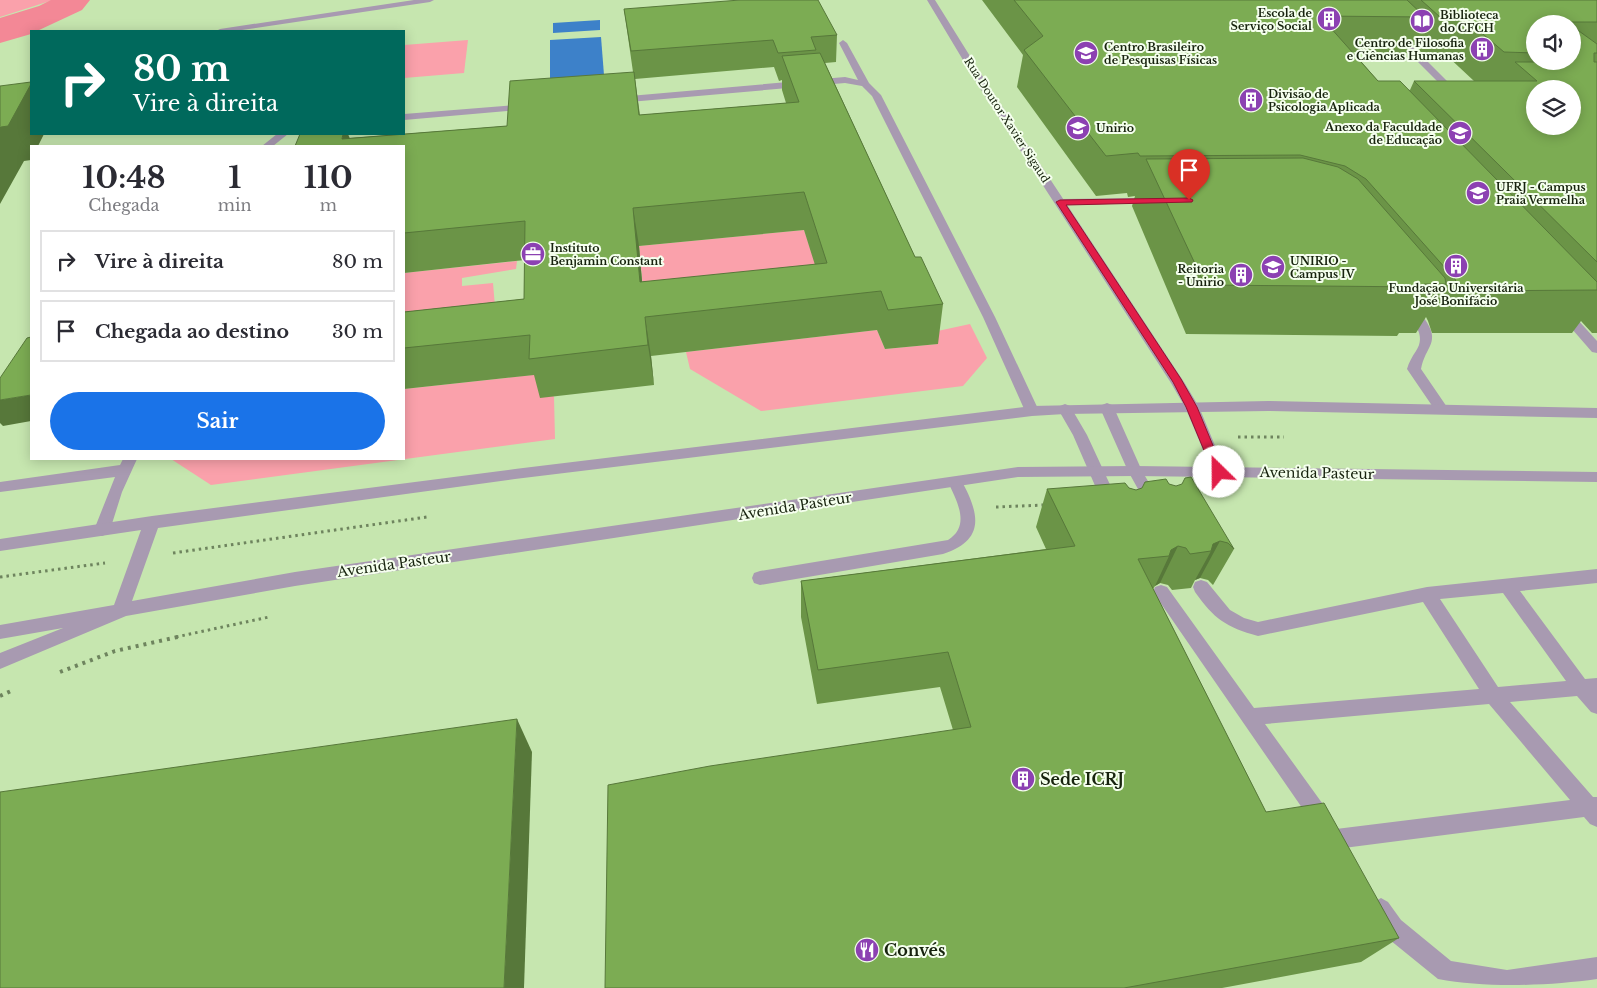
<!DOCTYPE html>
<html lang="pt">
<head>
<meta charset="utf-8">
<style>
  body { margin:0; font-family:"Libre Baskerville",serif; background:#f7f7f7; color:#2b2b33; height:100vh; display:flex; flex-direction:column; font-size:19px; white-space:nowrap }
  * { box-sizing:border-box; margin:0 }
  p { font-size:16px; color:#7c7c81 }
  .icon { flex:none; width:28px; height:28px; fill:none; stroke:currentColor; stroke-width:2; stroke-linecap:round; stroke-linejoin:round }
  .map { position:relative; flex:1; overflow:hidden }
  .drawer { position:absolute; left:30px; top:145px; width:375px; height:315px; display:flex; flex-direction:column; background:#fff; border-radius:0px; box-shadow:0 2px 12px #0003 }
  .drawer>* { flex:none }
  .banner { position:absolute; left:30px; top:30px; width:375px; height:105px; border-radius:0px; box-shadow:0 2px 12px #0003; background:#00695c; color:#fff; overflow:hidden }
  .tools { position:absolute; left:1526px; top:15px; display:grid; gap:10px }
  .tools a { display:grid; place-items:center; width:55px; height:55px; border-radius:50%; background:#fff; box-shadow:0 2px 12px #0003; font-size:25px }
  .pin { position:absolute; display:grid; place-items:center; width:42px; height:42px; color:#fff; margin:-51px -21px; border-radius:50% 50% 50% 0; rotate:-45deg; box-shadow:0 0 5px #0007 }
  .pin .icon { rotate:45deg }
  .me { position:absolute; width:55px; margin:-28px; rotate:337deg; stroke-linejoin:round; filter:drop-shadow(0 0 4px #0008) }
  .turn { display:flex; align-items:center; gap:18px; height:105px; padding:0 20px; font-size:22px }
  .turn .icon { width:65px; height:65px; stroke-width:2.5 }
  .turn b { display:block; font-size:35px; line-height:42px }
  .eta { display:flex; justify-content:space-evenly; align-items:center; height:85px; text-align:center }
  .eta b { font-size:30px; font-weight:700; line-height:35px }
  .cta { display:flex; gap:10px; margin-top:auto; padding:10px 20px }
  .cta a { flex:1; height:58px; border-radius:30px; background:#1a73e8; color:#fff; font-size:20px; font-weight:700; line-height:58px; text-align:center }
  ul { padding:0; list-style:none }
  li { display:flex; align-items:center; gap:15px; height:62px; margin:0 10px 8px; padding:0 10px; border:2px solid #e1e1e2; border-radius:0px }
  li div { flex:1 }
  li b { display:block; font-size:19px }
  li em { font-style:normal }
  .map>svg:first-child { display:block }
  .green { fill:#faa1ab }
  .forest { fill:#f38896 }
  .water { fill:#3d81c9 }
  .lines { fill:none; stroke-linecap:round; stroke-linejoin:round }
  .path-far1 { stroke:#6e845e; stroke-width:3; stroke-dasharray:2.5 4; stroke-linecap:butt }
  .path { stroke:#6e845e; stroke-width:4; stroke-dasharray:3 5; stroke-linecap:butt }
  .service { fill:#a89ab1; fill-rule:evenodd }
  .minor { fill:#a89ab1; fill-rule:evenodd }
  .tertiary { fill:#a89ab1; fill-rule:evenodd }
  .wall { fill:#6b9447; fill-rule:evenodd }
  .shaded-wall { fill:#57783a }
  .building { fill:#7cac53; stroke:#57783a; fill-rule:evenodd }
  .route { fill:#e11d48; stroke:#92132f }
  .labels { text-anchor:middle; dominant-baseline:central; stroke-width:4; stroke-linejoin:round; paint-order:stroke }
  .far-poi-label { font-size:11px; font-weight:bold; fill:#17230e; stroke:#f5ffee; text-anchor:start }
  .far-street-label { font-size:11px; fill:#17230e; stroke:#f5ffee }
  .street-label { font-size:14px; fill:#17230e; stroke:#f5ffee }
  .near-poi-label { font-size:16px; font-weight:bold; fill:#17230e; stroke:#f5ffee; text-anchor:start }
</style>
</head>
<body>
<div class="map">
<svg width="1597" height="988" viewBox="0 0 1597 988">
  <rect width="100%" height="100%" fill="#c6e6af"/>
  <g class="green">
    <path d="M0 0H53L0 17Z"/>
    <path d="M468 40 464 73 404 78V45Z"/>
    <path d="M804 230 811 251 859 299 646 321 639 246Z"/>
    <path d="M517 261 516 269 462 278V286L493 283 498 342 404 353V273Z"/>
    <path d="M970 324 987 358 963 386 761 411 690 369 686 352 877 330 885 349 937 344 933 332Z"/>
    <path d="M541 374 554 397 555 439 211 485 171 459H404V389Z"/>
  </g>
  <path class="forest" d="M51 0H90L82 10 37 31H31V34L0 43V18L39 6Z"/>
  <g class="water">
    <path d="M600 20V30L553 33V23Z"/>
    <path d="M601 37 604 75 550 79V40Z"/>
  </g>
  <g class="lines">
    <g class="path-far1">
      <path d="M1238 437H1284"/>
      <path d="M996 507 1044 505"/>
      <path d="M173 553 427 517"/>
      <path d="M0 577 105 563"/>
      <path d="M176 637 269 617"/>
    </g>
    <g class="path">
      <path d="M60 672 115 651 182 636"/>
      <path d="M0 696 11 691"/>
    </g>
    <g class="service">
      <path d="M1393 33H1399L1458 92V96H1452L1393 37Z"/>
      <path d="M843 40 847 43 869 83 881 95 995 317 1039 411 1037 414H1027L1025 411 983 317 872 96 862 86 845 83 618 103 613 100 618 97 845 77 858 80 839 43Z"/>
      <path d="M528 104 533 107 531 109 404 120V114Z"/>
      <path d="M277 134H288L273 146H262Z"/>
      <path d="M1153 198 1158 201 1157 203 1060 205 1055 202 1060 199Z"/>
      <path d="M1410 305C1416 307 1420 313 1424 318 1442 343 1425 346 1421 369L1449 410 1447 413H1437L1407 369C1409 362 1412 357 1416 351 1427 335 1413 322 1404 309Z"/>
      <path d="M1563 307 1567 308 1597 341V353L1592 352 1559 314 1557 311Z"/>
      <path d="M1107 403 1112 405 1114 408 1142 471 1161 503 1158 507 1153 509 1148 507 1128 471 1100 408 1102 405Z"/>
      <path d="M1065 404 1070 406 1087 435 1119 504 1116 508 1111 510 1106 508 1103 504 1073 435 1058 409 1060 406Z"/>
      <path d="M123 459H137L122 492 110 530 107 534 102 536 97 534 94 530 115 477 0 492V482L120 465Z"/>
      <path d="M955 477 960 478C979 512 987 540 943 554L760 585 754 583 752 578 754 573 760 571 948 540C971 526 957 501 948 482L950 478Z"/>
      <path d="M1597 569V583L1520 591 1585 679 1597 678V714L1591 712 1577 696 1510 702 1593 797H1597V827L1590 824 1584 817 1336 849 1329 846 1326 839 1329 832 1336 829 1570 800 1489 704 1265 724 1330 814 1333 821 1330 828 1323 831 1316 828 1153 592 1155 587 1161 585 1167 587 1254 708 1479 689 1423 602 1258 636C1226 627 1214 619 1195 592L1193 587 1195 582 1201 580 1207 582 1230 610 1244 618 1258 622 1427 587ZM1503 593 1566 681 1498 687 1440 599Z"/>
      <path d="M1381 898 1388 902 1401 920 1451 961 1507 970 1597 957V979C1548 986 1485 988 1438 979L1385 936 1370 909 1374 902Z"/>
    </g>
    <g class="minor">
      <path d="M414 0H434L430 2 235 31H216L220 29Z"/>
      <path d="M927 0H935L988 85 1184 382 1199 407 1226 472 1224 476 1219 477 1214 476 1185 407 1171 383 978 85Z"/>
    </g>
    <path class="tertiary" d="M1268 401 1597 408V418L1268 411 1065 414 1032 416 515 479 158 528 132 601 295 572 1018 467 1135 466 1597 472V482L1135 476 1018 477 295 586 126 616 0 669V653L63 628 0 639V625L114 605 141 530 0 551V539L152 516 515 469 1032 406Z"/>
  </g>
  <g class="wall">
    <path d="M982 0H1597V333H1592L1581 321 1572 333H1432L1428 321 1426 317 1416 333H1399L1397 336 1186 334 1132 206 1135 196 1128 197 1127 193 1096 196 1017 87 1023 55ZM1535 24H1572V61H1535ZM1412 43 1422 53H1444L1474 81H1414L1410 90 1378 81 1353 52 1407 53Z"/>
    <path d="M624 9 837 35 836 62 825 63 915 257 943 304 938 344 885 349 877 330 651 356 654 385 540 398 534 375 404 389V312L524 299 525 260 404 273V146L350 138 507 126 633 72ZM774 67 779 81 782 80V90L786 103 640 115 635 79ZM804 230 815 265 642 282 639 246Z"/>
    <path d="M1169 484 1234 549 1213 585 1208 580 1200 578 1195 580 1191 588 1172 590 1168 585 1160 583 1155 586 1153 589 1266 812 1399 938 1361 962 1222 988H605L953 730 940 687 817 704 801 617V581L1046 549 1036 527 1047 489 1129 488 1136 490Z"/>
  </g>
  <g class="shaded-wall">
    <path d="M31 84V134H44L38 146H31V160L24 161 0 204V128Z"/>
    <path d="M343 134H348L353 146 342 139Z"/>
    <path d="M633 208 639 246 645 317 640 282Z"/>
    <path d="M645 317 651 356 654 385 648 345Z"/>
    <path d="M31 395V421L3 426 0 423V400Z"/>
    <path d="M1220 541 1200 578 1195 580 1211 551 1213 544Z"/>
    <path d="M1178 546 1160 583 1155 586 1169 556 1171 550Z"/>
    <path d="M517 719 532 752 524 988H504Z"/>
  </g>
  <g class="building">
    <path d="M740 0H818L837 35 811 37 816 50 778 53 773 40 631 51 624 9Z"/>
    <path d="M1014 0H1407L1425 17 1320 16 1378 81H1400L1597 282V290L1459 291 1455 279 1366 179 1345 166 1300 155 1140 156 1138 153 1106 156 1024 50 1043 36Z"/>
    <path d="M1421 0H1597V22H1567L1569 24H1535V53L1504 52 1463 17H1440Z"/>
    <path d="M1572 26 1597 44V53H1594V62H1597V262L1414 81H1537L1515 62H1558L1559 61H1572ZM1535 89H1572V126H1535Z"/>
    <path d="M820 53 915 257H921L943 304 888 310 881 291 645 317 648 345 529 359 530 335 404 348V312L524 299 525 221 404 233V146H295L300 134H343L342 139 507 126 510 81 634 72 639 115 799 102 782 56ZM804 192 827 263 640 282 633 208Z"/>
    <path d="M31 82V84L8 126 1 127 0 128V86Z"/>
    <path d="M1303 158 1338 167 1358 179 1445 278 1446 284H1424L1427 287 1205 285 1146 159Z"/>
    <path d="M31 337V395L0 400V378L27 338Z"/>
    <path d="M1191 477 1234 549 1228 543 1220 541 1213 544 1211 551 1190 554 1186 548 1178 546 1171 550 1169 556 1138 559 1266 812 1324 803 1399 938 1124 988H605L608 785 710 766 971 727 948 652 818 670 801 581 1075 546 1047 489 1125 483 1129 488 1136 490 1142 488 1145 482 1166 479 1169 484 1176 486 1182 484 1185 478Z"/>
    <path d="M517 719 504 988H0V792Z"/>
  </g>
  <path class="route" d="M1189 198 1193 200 1192 202 1066 205 1181 379 1197 407 1224 472 1219 476 1213 472 1186 407 1173 382 1056 202 1060 200Z"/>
  <defs>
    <g id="building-disc" transform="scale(1.25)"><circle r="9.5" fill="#8c41b2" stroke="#f5ffee"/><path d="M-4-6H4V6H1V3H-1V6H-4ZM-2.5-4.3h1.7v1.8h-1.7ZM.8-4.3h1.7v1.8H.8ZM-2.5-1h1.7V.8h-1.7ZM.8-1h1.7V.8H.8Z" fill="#fff"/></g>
    <g id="library-disc" transform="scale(1.25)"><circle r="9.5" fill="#8c41b2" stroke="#f5ffee"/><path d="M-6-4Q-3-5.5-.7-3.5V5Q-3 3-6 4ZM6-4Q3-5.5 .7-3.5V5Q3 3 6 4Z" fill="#fff"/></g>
    <g id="university-disc" transform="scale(1.25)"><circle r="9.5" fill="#8c41b2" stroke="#f5ffee"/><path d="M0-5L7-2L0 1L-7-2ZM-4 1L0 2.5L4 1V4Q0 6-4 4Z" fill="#fff"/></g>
    <g id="office-disc" transform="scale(1.25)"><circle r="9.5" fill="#8c41b2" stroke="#f5ffee"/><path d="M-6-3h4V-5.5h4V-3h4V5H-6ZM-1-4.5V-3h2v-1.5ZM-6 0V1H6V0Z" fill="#fff"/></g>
    <g id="restaurant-disc" transform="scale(1.25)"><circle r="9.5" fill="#8c41b2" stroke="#f5ffee"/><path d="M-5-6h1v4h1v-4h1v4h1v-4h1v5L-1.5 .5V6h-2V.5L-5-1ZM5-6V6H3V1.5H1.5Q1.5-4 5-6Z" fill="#fff"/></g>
  </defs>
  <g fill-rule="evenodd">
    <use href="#building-disc" x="1329" y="19"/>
    <use href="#library-disc" x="1422" y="21"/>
    <use href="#building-disc" x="1482" y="49"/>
    <use href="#university-disc" x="1086" y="53"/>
    <use href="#building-disc" x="1251" y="100"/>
    <use href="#university-disc" x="1078" y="128"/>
    <use href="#university-disc" x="1460" y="133"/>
    <use href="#university-disc" x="1478" y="193"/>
    <use href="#office-disc" x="533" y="254"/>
    <use href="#building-disc" x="1456" y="266"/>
    <use href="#university-disc" x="1273" y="267"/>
    <use href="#building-disc" x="1241" y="275"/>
    <use href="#building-disc" x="1023" y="779"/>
    <use href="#restaurant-disc" x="867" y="950"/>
  </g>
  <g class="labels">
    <g class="far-poi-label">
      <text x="1312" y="13" text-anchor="end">Escola de<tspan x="1312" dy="13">Serviço Social</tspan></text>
      <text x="1440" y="15">Biblioteca<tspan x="1440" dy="13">do CFCH</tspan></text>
      <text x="1464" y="43" text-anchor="end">Centro de Filosofia<tspan x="1464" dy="13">e Ciências Humanas</tspan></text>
      <text x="1104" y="47">Centro Brasileiro<tspan x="1104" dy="13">de Pesquisas Físicas</tspan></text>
      <text x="1268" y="94">Divisão de<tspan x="1268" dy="13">Psicologia Aplicada</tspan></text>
      <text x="1442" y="127" text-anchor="end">Anexo da Faculdade<tspan x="1442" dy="13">de Educação</tspan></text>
      <text x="1096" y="128">Unirio</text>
      <text x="1496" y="187">UFRJ - Campus<tspan x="1496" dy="13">Praia Vermelha</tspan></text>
      <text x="550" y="248">Instituto<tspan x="550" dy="13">Benjamin Constant</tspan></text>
      <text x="1290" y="261">UNIRIO -<tspan x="1290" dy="13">Campus IV</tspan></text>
      <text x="1224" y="269" text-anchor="end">Reitoria<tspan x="1224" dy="13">- Unirio</tspan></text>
      <text x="1456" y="288" text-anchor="middle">Fundação Universitária<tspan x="1456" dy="13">José Bonifácio</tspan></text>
    </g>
    <g class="far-street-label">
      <text transform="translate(1007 120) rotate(57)">Rua Doutor Xavier Sigaud</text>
    </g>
    <g class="street-label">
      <text transform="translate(1317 473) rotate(1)">Avenida Pasteur</text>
      <text transform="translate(795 506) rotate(-9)">Avenida Pasteur</text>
      <text transform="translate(394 564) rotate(-8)">Avenida Pasteur</text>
    </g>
    <g class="near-poi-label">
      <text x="1040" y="779">Sede ICRJ</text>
      <text x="884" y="950">Convés</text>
    </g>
  </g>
</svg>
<div class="tools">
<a><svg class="icon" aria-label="sound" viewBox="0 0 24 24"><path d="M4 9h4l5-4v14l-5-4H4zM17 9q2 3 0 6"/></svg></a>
<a><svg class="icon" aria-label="layers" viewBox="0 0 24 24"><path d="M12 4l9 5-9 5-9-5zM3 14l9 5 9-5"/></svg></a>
</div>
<div class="pin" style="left:1189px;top:200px;background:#d93025"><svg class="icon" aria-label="arrive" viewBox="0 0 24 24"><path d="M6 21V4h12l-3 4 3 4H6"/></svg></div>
<svg class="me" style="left:1219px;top:472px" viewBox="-20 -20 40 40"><circle r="19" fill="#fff"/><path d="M0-13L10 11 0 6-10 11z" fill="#e11d48"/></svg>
<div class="banner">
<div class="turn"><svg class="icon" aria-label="right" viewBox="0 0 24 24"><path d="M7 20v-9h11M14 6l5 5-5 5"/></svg><div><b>80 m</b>Vire à direita</div></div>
</div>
<section class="drawer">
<div class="eta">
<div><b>10:48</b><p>Chegada</p></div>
<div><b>1</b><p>min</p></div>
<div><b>110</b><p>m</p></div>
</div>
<ul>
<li><svg class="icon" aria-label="right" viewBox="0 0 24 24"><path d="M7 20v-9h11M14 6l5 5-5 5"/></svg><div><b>Vire à direita</b></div><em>80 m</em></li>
<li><svg class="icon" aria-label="arrive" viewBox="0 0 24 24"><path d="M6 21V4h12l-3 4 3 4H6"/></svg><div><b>Chegada ao destino</b></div><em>30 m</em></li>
</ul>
<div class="cta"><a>Sair</a></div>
</section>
</div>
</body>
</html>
